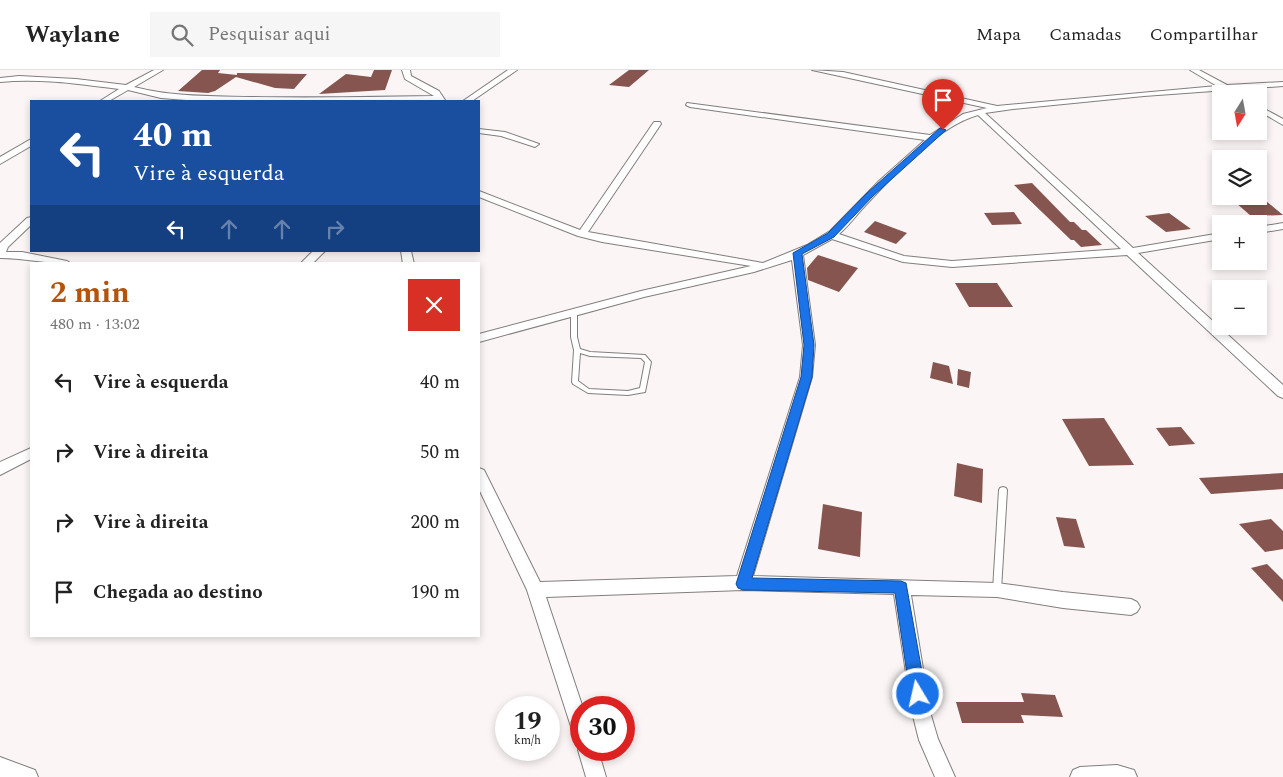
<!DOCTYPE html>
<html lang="pt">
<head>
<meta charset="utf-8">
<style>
  body { margin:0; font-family:Spectral,serif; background:#f6f6f6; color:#222; height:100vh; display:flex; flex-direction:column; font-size:19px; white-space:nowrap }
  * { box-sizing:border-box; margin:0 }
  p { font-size:16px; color:#767676 }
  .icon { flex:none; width:28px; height:28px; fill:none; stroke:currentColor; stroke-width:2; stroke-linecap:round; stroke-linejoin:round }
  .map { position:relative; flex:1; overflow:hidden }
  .sheet { position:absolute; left:30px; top:192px; width:450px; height:375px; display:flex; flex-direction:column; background:#fff; border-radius:0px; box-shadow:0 2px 8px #0003 }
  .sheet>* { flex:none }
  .banner { position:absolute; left:30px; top:30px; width:450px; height:152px; border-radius:0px; box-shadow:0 2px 8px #0003; background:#1a4fa0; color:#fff; overflow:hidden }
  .needle { width:32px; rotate:191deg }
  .buttons { position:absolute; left:1212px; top:15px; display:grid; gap:10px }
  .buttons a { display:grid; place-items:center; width:55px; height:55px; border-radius:0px; background:#fff; box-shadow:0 2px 8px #0003; font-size:25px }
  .speed { position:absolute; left:495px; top:626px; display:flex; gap:10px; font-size:25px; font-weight:700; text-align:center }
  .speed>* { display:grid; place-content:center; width:65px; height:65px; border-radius:50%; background:#fff; box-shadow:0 2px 8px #0003; line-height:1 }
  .speed small { font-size:12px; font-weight:400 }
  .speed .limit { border:8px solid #d22; background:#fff; color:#111 }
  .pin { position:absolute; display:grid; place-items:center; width:42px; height:42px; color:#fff; margin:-51px -21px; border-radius:50% 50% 50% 0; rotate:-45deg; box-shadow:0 0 5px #0007 }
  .pin .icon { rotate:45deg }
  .me { position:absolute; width:55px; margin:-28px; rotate:351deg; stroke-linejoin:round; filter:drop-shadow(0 0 4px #0008) }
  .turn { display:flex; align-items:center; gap:18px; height:105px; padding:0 20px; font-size:22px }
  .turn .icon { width:65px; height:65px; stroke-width:2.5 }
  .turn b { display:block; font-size:35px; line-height:42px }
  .lanes { display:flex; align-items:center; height:48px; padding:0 20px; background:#0003; justify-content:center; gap:25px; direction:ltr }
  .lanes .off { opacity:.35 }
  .round { display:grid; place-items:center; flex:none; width:52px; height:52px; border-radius:0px; background:#f6f6f6 }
  .overview { display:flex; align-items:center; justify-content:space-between; height:85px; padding:0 20px }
  h1 { font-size:30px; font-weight:700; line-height:38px; color:#b45309 }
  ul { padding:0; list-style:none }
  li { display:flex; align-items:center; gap:15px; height:70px; padding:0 20px }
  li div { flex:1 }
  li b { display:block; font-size:19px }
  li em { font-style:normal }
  header { display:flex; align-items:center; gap:30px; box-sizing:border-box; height:70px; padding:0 25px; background:#fff; border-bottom:1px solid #e0e0e0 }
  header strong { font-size:24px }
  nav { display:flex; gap:28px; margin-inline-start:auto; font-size:18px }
  .search { width:350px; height:45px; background:#f6f6f6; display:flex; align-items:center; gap:12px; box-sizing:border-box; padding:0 18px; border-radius:0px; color:#767676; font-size:19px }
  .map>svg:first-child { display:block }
  .building { fill:#87554f }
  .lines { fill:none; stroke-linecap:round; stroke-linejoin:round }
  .lane-casing { stroke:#827e7d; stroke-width:2 }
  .street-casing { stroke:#827e7d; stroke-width:2 }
  .lane { fill:#fff; fill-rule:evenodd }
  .street { fill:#fff; fill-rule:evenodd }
  .route { fill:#1a73e8; stroke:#114b97 }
</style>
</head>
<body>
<header>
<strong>Waylane</strong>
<div class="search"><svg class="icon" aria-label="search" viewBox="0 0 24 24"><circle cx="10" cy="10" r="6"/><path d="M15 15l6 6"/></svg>Pesquisar aqui</div>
<nav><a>Mapa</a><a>Camadas</a><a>Compartilhar</a></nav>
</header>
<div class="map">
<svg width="1283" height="707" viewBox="0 0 1283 707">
  <rect width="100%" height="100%" fill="#fbf6f5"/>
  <g class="building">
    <path d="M202 0H220L218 3 237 5V3L307 4 294 19 275 18 236 7 215 21 208 23 178 21Z"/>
    <path d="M374 0H392L385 20 319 24 346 4 371 7Z"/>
    <path d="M629 0H649L629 17 609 15Z"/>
    <path d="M1032 113 1070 152H1074L1082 160H1086L1102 175 1081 177 1074 170H1071L1014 115Z"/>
    <path d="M1228 126H1260L1283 145 1251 146Z"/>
    <path d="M1014 142 1022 154 992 155 984 143Z"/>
    <path d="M1169 143 1191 159 1166 162 1145 146Z"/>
    <path d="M875 151 907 163 896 174 864 162Z"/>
    <path d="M818 185 858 198 839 222 808 210 807 198Z"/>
    <path d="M955 213H997L1013 237H969Z"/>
    <path d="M933 292 949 296 953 314 930 308Z"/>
    <path d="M958 299 971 302 969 318 957 315Z"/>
    <path d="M1104 348 1134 395 1089 396 1062 349Z"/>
    <path d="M1181 357 1195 374 1169 376 1156 358Z"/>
    <path d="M957 393 983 399 982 433 954 426Z"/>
    <path d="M1283 403V419L1211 424 1199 408Z"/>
    <path d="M823 434 862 442 860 487 818 479Z"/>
    <path d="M1056 447 1076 449 1085 478 1064 476Z"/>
    <path d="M1271 449 1283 461V479L1265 482 1239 454Z"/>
    <path d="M1267 494 1283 510V532L1251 498Z"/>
    <path d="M1021 623 1055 625 1063 647 1021 645 1024 653H962L956 632H1024Z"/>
  </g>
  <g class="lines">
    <g class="lane-casing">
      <g id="lane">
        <path d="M574 241 577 243V267L580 279 590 282 645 285 651 292 645 322 628 325 588 323 573 314 572 312 574 280 571 267V243ZM580 283 590 286 641 288 645 292 640 318 628 321 589 319 578 311Z"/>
        <path d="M1003 417 1006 418 1007 420 1001 520 1000 523 997 524 994 523 993 520 999 420 1000 418Z"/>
      </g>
    </g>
    <g class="street-casing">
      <g id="street">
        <path d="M154 0H163L134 17C173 27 212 26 251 27 312 28 373 27 434 26L405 9 402 0H410L411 6 439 21 445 30H186L161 28 128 20 109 31H100L119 19C80 14 40 8 0 12V8L19 6 76 9 126 15Z"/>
        <path d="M508 0H517L472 31H463Z"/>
        <path d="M812 0 843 2 997 36 1217 16 1190 0H1199L1227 15 1283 12V16L1144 26 1013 39 985 43 1133 178 1221 163V169L1138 183 1283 315V328L1278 326 1127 185 952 197 903 192 832 169 803 185 815 275 812 307 753 506 997 513 1063 522 1131 529 1137 532 1140 537 1137 542 1131 545 1063 538 997 527 911 525 930 642 938 669 955 707H935L919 670 912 642 894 524 743 520 546 527 583 638H581V669L574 666 527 520 479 419V398L484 400 540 512 737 506 800 307 803 275 792 190 754 202 644 227 479 272V264L641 221 751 196 602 172 578 166 479 127V121L580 160 654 52H660L661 54 588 162 763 193 807 175 830 161 879 111 925 70 690 37 686 35 687 33 930 65 963 44 987 38ZM978 45 1121 179 952 191 904 186 839 164C849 156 856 145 865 136 894 105 936 57 978 45Z"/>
        <path d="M1259 36 1283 49V55L1259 41Z"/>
        <path d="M479 59 505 62 539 74 535 77 501 66 479 63Z"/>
        <path d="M31 69V76L0 94V87Z"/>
        <path d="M31 147V155L8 177 6 182H22L67 191 72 194C48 194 25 188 0 188V173L27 148Z"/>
        <path d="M1283 153V159L1259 163V157Z"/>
        <path d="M313 181H325L312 194H300Z"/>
        <path d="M401 181H411L414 194H403Z"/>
        <path d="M31 378V389L0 405V392Z"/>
        <path d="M581 673V680H598L606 707H586L578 680Z"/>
        <path d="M0 687 35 700 38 707H0Z"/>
        <path d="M1117 695 1134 700 1137 707H1070L1073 700 1080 697Z"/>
      </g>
    </g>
    <use href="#lane" class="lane"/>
    <use href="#street" class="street"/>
  </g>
  <path class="route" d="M940 58 946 60 873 126 834 167 802 184 814 275 812 307 752 508 901 511 906 513 926 624 924 629 918 632 913 629 910 624 895 523 743 520 738 518 736 514 801 307 804 275 793 183 828 163 867 123Z"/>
</svg>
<div class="buttons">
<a><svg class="needle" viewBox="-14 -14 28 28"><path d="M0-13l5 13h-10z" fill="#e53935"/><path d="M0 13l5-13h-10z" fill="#767676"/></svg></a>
<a><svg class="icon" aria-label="layers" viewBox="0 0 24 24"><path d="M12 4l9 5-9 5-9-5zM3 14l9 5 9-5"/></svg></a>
<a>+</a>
<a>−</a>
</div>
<div class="speed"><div>19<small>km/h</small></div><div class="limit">30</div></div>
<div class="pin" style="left:943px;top:60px;background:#d93025"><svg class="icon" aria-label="arrive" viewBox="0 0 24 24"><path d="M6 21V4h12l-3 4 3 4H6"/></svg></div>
<svg class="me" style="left:918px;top:624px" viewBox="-20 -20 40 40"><circle r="17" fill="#1a73e8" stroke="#fff" stroke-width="3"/><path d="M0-11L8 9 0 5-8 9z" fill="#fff"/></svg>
<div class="banner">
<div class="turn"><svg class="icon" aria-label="left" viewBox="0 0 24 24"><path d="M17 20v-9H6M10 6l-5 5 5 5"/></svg><div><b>40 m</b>Vire à esquerda</div></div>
<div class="lanes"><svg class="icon" aria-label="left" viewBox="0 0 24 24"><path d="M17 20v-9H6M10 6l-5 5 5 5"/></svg><svg class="icon off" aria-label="ahead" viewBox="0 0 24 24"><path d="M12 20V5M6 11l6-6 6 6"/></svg><svg class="icon off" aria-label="ahead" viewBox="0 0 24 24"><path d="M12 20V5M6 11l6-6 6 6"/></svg><svg class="icon off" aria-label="right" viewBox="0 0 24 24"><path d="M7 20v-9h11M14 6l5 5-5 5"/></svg></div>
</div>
<section class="sheet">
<div class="overview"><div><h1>2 min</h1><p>480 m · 13:02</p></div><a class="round" style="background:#d93025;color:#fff"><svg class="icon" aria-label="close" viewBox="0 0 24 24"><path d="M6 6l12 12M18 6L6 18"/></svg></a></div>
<ul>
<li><svg class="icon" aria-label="left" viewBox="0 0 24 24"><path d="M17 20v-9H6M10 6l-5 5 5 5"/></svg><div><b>Vire à esquerda</b></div><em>40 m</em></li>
<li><svg class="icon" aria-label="right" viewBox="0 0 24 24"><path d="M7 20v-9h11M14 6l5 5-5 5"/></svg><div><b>Vire à direita</b></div><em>50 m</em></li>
<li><svg class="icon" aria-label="right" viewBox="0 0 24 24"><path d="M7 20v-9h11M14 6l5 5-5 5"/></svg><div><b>Vire à direita</b></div><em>200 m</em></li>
<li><svg class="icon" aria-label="arrive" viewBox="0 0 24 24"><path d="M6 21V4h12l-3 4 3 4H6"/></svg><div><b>Chegada ao destino</b></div><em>190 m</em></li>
</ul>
</section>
</div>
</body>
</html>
